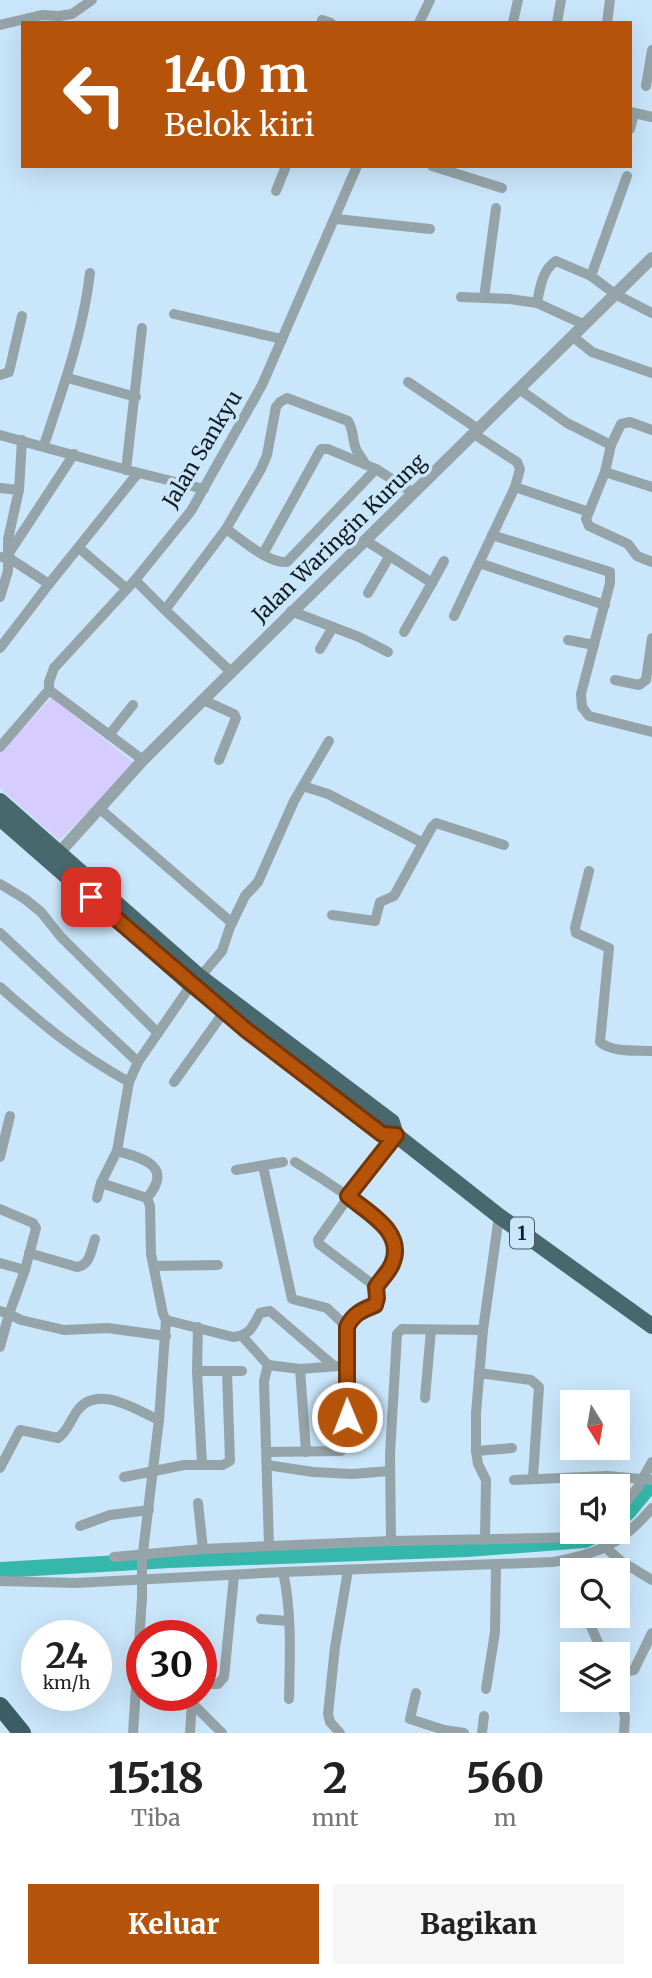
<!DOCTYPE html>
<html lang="id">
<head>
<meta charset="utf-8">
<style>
  body { margin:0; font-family:Merriweather,serif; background:#f6f6f6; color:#222; height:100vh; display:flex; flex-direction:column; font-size:26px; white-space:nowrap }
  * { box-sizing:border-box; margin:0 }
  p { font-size:23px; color:#767676 }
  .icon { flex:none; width:38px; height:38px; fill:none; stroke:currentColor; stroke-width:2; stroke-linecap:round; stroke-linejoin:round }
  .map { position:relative; height:1733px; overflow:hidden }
  .sheet { display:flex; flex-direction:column; background:#fff; flex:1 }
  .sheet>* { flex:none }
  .guide { position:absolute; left:21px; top:21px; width:611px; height:147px; border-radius:0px; box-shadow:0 7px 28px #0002; background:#b45309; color:#fff; overflow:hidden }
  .needle { width:46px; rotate:169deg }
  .fabs { position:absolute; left:560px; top:1390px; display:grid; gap:14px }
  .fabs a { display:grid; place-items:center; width:70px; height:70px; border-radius:0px; background:#fff; box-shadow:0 7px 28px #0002; font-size:35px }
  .speed { position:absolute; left:21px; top:1620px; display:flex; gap:14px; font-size:35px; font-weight:700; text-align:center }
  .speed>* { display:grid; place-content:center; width:91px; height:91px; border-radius:50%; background:#fff; box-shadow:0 7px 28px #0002; line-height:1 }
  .speed small { font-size:18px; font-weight:400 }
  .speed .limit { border:10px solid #d22; background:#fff; color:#111 }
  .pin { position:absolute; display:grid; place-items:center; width:60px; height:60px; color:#fff; margin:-30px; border-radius:14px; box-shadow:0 4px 10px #0006 }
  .me { position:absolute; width:77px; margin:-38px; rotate:359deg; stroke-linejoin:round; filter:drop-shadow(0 0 5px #0008) }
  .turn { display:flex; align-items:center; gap:24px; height:147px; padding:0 28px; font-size:32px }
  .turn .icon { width:91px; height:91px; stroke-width:2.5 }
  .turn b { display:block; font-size:49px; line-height:60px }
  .eta { display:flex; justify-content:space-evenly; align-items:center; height:119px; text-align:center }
  .eta b { font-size:42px; font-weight:800; line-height:49px }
  .action { display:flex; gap:14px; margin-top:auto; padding:14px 28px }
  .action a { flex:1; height:80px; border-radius:0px; background:#b45309; color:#fff; font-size:28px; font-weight:800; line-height:80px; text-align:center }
  .action a+a { background:#f6f6f6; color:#222 }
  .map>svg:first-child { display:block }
  .green { fill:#d6ccfd }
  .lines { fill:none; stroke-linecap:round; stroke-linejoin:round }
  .river { stroke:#35b7ab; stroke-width:16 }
  .minor { stroke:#95a4a8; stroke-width:10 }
  .tertiary { stroke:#95a4a8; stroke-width:12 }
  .trunk { stroke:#48686e; stroke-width:16 }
  .motorway { stroke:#3c5e66; stroke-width:18 }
  .route-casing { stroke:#753606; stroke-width:18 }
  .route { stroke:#b45309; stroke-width:12 }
  .labels { text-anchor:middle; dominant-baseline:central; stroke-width:7; stroke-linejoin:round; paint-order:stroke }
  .shield { fill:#cae6fb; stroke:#495964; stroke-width:2 }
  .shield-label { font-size:19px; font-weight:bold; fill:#121c23 }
  .street-label { font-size:21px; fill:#121c23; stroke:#cae6fb }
</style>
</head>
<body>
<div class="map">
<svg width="652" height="1733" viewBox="0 0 652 1733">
  <rect width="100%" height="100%" fill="#cae6fb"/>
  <path class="green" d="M52 698 136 765 59 840 0 788V752Z"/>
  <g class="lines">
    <g class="river">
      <path d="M618 1521 629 1511 652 1483"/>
      <path d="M0 1570 170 1560 467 1549 585 1540 605 1531"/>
    </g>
    <g class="minor">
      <path d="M322 20 331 23"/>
      <path d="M513 22 518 0"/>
      <path d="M419 23 430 0"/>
      <path d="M557 23 561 0"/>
      <path d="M607 23 610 0"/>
      <path d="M0 25 42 15 59 16 72 14 92 0"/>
      <path d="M646 86 652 50"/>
      <path d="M630 112 652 117"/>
      <path d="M630 129 634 113"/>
      <path d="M432 166 502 188"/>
      <path d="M276 191 286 166"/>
      <path d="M336 219 430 229"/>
      <path d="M591 276 627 176"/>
      <path d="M461 297 510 299 537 303 583 324"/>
      <path d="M484 298 496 208"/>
      <path d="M537 303C540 288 542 270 556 261L591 276 615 294 652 313"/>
      <path d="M174 314 282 339"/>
      <path d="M572 336 592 352 652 373"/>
      <path d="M0 375 9 372 22 316"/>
      <path d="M68 378 136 397"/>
      <path d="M408 382 478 429"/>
      <path d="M519 389 567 423 611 445"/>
      <path d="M0 435 131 471 204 489"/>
      <path d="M44 445C63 388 83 333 90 273"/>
      <path d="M126 470 142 328"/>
      <path d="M605 472 611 445 621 424 630 422 652 430"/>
      <path d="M515 487 589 512"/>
      <path d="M652 487 605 472 586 519 589 526 628 544 637 556 652 562"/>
      <path d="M0 488 19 490"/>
      <path d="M226 529C243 540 267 563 287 562L376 469"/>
      <path d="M492 535 610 572V583L581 694 582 707 589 716 652 732"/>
      <path d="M365 540 432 583 404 632"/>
      <path d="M79 548 127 589"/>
      <path d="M9 553 74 454"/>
      <path d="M263 554 321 449H328L376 469 412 492"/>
      <path d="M0 557 9 558 49 584 138 473"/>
      <path d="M479 563 605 605"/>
      <path d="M135 580 165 610"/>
      <path d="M432 583 444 561"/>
      <path d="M368 593 389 557"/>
      <path d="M0 597 8 571V539L19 490 22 440"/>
      <path d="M291 611 359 637 388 652"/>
      <path d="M454 616 515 487 520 469 517 462 474 434"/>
      <path d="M568 640 594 645"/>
      <path d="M0 648 49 584"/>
      <path d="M320 649 333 627"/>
      <path d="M231 672 165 610 226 529 261 469 267 455 276 407 280 402 287 398 348 421C354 430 352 440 356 449 359 456 363 458 365 464"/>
      <path d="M615 680 639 685 646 680 652 638"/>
      <path d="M49 690 143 760"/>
      <path d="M203 700 234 714 236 718 219 760"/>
      <path d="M109 735 133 705"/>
      <path d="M0 747 49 690V682L54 668 135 580 191 511 262 385 357 166"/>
      <path d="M303 786 328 794 423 843"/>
      <path d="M99 808 232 923"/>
      <path d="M589 871 575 928 576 933 609 948 600 1042C613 1053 636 1050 652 1051"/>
      <path d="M0 884 25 899 41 912 61 937 158 1033"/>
      <path d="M332 915 375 921 380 902 394 896 432 827 436 823 504 845"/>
      <path d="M0 933 138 1062"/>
      <path d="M200 977 222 951 230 927 245 896 258 882 294 801 329 741"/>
      <path d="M0 987C44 1026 77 1053 129 1082"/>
      <path d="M174 1082 224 1012"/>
      <path d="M117 1151C143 1158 174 1166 147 1198"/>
      <path d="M0 1157 10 1116"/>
      <path d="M263 1166 292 1299 327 1308 347 1327"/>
      <path d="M236 1170 283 1162"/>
      <path d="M97 1198 101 1183"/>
      <path d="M0 1209 33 1223 36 1228 25 1270 9 1314 21 1320 64 1330 108 1328 166 1336"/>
      <path d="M29 1253 77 1267C90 1265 91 1251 95 1239"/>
      <path d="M0 1263 25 1270"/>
      <path d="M154 1266 218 1265"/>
      <path d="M376 1287 319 1244 318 1240 381 1151 396 1135"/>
      <path d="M0 1311 9 1314 0 1347"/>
      <path d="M166 1320 163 1314 151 1254 150 1206 147 1198 101 1183 117 1151 129 1082 138 1062 191 985"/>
      <path d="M198 1327 197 1371 202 1464"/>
      <path d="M242 1336 268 1365"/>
      <path d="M227 1371H242"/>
      <path d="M479 1373 531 1380 539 1387 533 1477"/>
      <path d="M425 1398 431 1330"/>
      <path d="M476 1451 512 1448"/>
      <path d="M267 1452 341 1451 347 1442V1327L358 1312 375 1305 377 1298 376 1287C383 1277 394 1266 395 1254 396 1248 394 1239 391 1233 381 1215 315 1174 295 1162"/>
      <path d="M306 1452 300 1369 339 1366"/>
      <path d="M267 1465 313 1472 352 1474 390 1471"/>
      <path d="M0 1468 20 1430 58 1438C68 1431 70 1421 77 1411 97 1383 136 1410 159 1420"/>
      <path d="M124 1477 184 1465H223L230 1461 227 1371H197"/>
      <path d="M514 1480 608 1476 652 1480"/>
      <path d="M198 1503 203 1549"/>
      <path d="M618 1513 638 1487 652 1462"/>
      <path d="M80 1526 110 1515 149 1510"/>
      <path d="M485 1540 486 1480 478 1464 476 1451V1413L483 1330 499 1216"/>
      <path d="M391 1541 390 1454 397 1334 402 1329 483 1330"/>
      <path d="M269 1546 264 1381 268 1365 300 1369"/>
      <path d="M606 1548 621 1561 652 1580"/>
      <path d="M114 1557 203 1549 391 1541 544 1538 571 1537 589 1531"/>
      <path d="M583 1570 584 1557"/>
      <path d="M283 1572C292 1611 290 1658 289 1699"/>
      <path d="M0 1581 76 1583 283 1572 553 1562C598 1554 622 1544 652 1508"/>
      <path d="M586 1615 603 1654"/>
      <path d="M261 1619 288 1621"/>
      <path d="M618 1666 628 1671 634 1670 652 1633"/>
      <path d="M486 1689 495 1632 496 1566"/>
      <path d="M618 1689 625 1717 624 1733"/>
      <path d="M201 1690 208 1684H218L224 1677 234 1576"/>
      <path d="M416 1693 410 1719 444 1730"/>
      <path d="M192 1703 222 1733"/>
      <path d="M133 1733 142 1598V1560L159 1420 166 1320 233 1337C250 1336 253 1326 260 1313L270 1311 334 1366"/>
      <path d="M190 1733 192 1703 194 1696"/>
      <path d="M340 1733 330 1722 328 1714 335 1647 348 1570"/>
      <path d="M441 1733 444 1730 464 1733"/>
      <path d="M482 1733 484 1716"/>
    </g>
    <path class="tertiary" d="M59 853 143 760 203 700 652 258"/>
    <g class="trunk">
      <path d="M0 801 200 977 392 1122 396 1135"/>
      <path d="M0 818 191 985 382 1134 396 1135 499 1216 652 1326"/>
    </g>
    <path class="motorway" d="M0 1706 22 1733"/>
  </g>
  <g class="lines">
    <g class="route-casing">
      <path id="route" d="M91 897 245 1029 382 1134 396 1135 348 1196C368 1213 406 1232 392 1264 389 1272 381 1279 376 1287L377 1298 375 1305C362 1310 353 1314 347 1327V1417"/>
    </g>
    <use href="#route" class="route"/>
  </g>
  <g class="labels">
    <rect class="shield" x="510" y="1217.5" width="24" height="31" rx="5"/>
    <g class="shield-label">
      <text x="522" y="1233">1</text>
    </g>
    <g class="street-label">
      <text transform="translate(202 449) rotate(-59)">Jalan Sankyu</text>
      <text transform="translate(339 538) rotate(-44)">Jalan Waringin Kurung</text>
    </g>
  </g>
</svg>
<div class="fabs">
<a><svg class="needle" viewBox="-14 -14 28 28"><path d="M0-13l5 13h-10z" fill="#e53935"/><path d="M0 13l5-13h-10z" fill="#767676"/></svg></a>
<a><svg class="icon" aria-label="sound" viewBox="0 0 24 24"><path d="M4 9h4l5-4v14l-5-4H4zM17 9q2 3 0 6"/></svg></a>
<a><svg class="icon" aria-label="search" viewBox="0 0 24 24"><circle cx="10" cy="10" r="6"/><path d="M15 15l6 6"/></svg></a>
<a><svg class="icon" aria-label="layers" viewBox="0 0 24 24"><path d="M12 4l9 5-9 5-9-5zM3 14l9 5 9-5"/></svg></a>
</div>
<div class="speed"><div>24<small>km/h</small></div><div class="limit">30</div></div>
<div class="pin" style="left:91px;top:897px;background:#d93025"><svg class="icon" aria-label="arrive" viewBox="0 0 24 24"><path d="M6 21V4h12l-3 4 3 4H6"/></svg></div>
<svg class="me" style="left:347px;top:1417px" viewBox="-20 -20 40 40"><circle r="17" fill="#b45309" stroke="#fff" stroke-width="3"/><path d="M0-11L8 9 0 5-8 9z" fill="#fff"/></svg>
<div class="guide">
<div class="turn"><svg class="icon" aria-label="left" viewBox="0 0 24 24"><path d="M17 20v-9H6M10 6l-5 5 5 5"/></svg><div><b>140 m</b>Belok kiri</div></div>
</div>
</div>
<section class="sheet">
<div class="eta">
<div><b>15:18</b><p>Tiba</p></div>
<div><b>2</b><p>mnt</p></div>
<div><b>560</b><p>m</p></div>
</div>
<div class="action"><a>Keluar</a><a>Bagikan</a></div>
</section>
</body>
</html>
